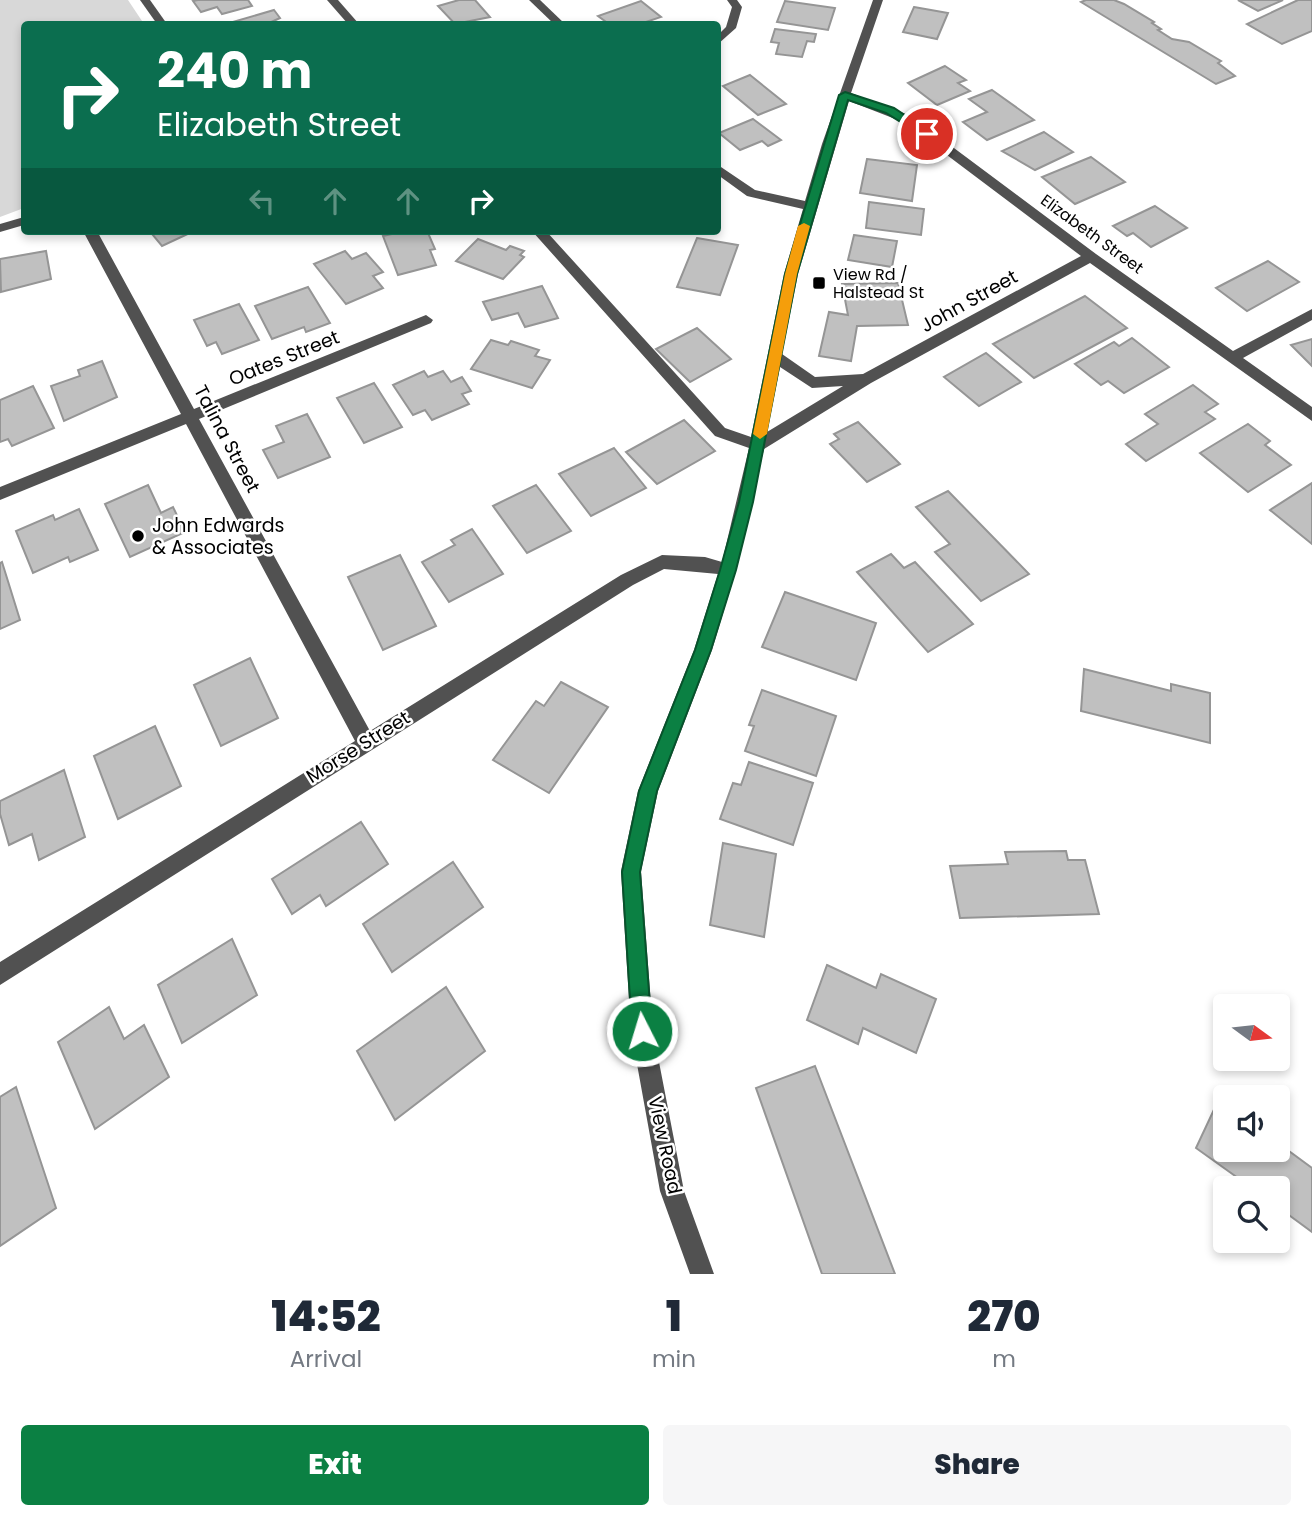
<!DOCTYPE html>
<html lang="en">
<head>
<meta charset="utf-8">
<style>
  body { margin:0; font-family:Poppins,sans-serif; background:#f6f6f7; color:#1f2937; height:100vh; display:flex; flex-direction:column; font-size:26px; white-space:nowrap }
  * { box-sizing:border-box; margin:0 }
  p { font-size:23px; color:#747a83 }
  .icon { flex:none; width:38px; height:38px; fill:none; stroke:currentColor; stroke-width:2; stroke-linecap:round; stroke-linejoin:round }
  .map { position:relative; height:1274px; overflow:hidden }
  .side { display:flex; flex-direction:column; background:#fff; flex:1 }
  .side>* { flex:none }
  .guide { position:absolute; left:21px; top:21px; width:700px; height:214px; border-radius:7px; box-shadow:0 4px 10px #0003; background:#0b6e4f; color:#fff; overflow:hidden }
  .needle { width:46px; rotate:105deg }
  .controls { position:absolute; left:1213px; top:994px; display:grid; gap:14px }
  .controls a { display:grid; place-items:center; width:77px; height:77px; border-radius:7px; background:#fff; box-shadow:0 4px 10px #0003; font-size:35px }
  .pin { position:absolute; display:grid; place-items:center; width:60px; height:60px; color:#fff; margin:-30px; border:4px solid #fff; border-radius:50%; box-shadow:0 2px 7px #0007 }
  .me { position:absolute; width:77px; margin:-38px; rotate:355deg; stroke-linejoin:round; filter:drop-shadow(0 0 5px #0008) }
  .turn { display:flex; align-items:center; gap:24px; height:147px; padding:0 21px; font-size:32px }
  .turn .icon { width:91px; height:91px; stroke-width:2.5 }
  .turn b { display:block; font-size:49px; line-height:60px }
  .lanes { display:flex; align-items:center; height:66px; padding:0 21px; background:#0003; justify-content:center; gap:35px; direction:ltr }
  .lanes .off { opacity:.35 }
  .eta { display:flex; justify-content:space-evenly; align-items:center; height:119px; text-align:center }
  .eta b { font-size:42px; font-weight:800; line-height:49px }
  .action { display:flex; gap:14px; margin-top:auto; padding:14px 21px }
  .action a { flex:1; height:80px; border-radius:7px; background:#0b8043; color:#fff; font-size:28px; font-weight:800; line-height:80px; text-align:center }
  .action a+a { background:#f6f6f7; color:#1f2937 }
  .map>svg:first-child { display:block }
  .green { fill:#d8d8d8 }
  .building { fill:#c0c0c0; stroke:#959595; stroke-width:2 }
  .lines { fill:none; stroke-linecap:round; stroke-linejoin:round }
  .minor { fill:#515151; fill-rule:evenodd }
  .route { fill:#0b8043; stroke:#07532c; stroke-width:2 }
  .slow { fill:#f59e0b }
  .poi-dot { fill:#000; stroke:#fff; stroke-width:2.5 }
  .labels { text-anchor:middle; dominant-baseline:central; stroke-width:5; stroke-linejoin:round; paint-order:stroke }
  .far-street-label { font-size:16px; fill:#000; stroke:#fff }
  .far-poi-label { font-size:16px; fill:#000; stroke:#fff; text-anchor:start }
  .street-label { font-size:19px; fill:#000; stroke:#fff }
  .poi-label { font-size:19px; fill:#000; stroke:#fff; text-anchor:start }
</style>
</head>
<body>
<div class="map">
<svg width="1312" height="1274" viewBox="0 0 1312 1274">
  <rect width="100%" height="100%" fill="#fff"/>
  <path class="green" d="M0 0H128L144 24H24V208L0 217Z"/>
  <g class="building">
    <path d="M198 0H248L252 6 222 14 217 7 201 12 193 1Z"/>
    <path d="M459 0H475L490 17 455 24 438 6Z"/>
    <path d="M1086 0H1114L1124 4 1154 22 1152 23 1161 29 1158 30 1172 39 1189 42 1221 61 1218 63 1235 76 1216 84 1081 2Z"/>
    <path d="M1238 0H1283L1258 11Z"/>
    <path d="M1298 0H1312V31L1282 44 1247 24Z"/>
    <path d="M641 1 661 17 640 24H609L598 16Z"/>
    <path d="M785 1 835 8 828 30 777 22Z"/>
    <path d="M914 7 948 13 937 39 903 32Z"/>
    <path d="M274 10 280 18 267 24H226Z"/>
    <path d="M775 29 816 34 814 42 807 41 802 57 776 54 779 43 771 42Z"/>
    <path d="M945 66 966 80 958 83 970 91 937 105 908 83Z"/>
    <path d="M750 75 786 104 758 115 723 86Z"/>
    <path d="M992 90 1034 120 987 140 963 122 987 112 969 99Z"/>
    <path d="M753 119 781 140 768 146 762 141 740 150 719 133Z"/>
    <path d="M1044 132 1073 152 1035 170 1002 151Z"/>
    <path d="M1091 157 1125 182 1075 204 1042 177Z"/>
    <path d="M867 159 917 165 912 201 860 193Z"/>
    <path d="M869 202 924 209 921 235 866 228Z"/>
    <path d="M1155 206 1187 228 1151 247 1133 233 1127 236 1113 226Z"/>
    <path d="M156 231H194L162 246 152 234Z"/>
    <path d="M405 231 428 233 435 249 430 250 436 265 398 275 383 236Z"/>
    <path d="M854 235 897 241 892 267 848 260Z"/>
    <path d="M697 238 738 245 720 295 677 287Z"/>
    <path d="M478 239 506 250 510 246 524 251 520 255 524 257 503 279 456 261Z"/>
    <path d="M46 251 51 279 1 292 0 259Z"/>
    <path d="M345 251 352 259 366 253 383 272 373 276 383 288 346 304 314 264Z"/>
    <path d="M1268 261 1299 282 1247 311 1216 288Z"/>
    <path d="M898 283 908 325 857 326 851 361 819 356 829 312 848 315 842 284Z"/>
    <path d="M542 286 558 318 525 327 518 313 492 320 483 302Z"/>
    <path d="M308 287 330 323 306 332 304 327 272 339 255 306Z"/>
    <path d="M1085 296 1127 328 1034 378 993 344Z"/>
    <path d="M239 304 259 340 222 354 216 342 207 346 194 320Z"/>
    <path d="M697 328 731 359 690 382 656 349Z"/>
    <path d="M1132 338 1169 367 1124 393 1108 381 1101 385 1075 364 1114 342 1119 346Z"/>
    <path d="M1312 339V366L1291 345Z"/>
    <path d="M491 340 508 345 511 341 539 350 535 356 550 360 532 388 471 369Z"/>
    <path d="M986 353 1021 382 979 406 944 377Z"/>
    <path d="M102 361 117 397 64 421 51 386 80 376 78 370Z"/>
    <path d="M424 371 428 377 443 371 451 382 462 377 471 391 462 394 469 404 432 420 425 410 413 415 393 385Z"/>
    <path d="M374 383 402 427 364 443 337 398Z"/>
    <path d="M1193 385 1218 404 1205 412 1215 419 1146 461 1126 444 1158 424 1145 414Z"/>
    <path d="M33 386 54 428 12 446 8 439 0 442V400Z"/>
    <path d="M307 414 330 457 278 478 263 450 284 442 276 426Z"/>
    <path d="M684 420 715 451 657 484 626 452Z"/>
    <path d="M858 422 900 464 867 482 830 444 839 439 834 434Z"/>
    <path d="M1248 424 1270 441 1265 445 1291 465 1248 492 1200 453Z"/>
    <path d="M614 448 646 488 591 516 559 474Z"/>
    <path d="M1312 483V544L1270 510Z"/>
    <path d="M148 485 161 513 173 507 185 532 130 557 105 504Z"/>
    <path d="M536 485 571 531 527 553 493 506Z"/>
    <path d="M948 491 1029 574 981 601 935 552 950 544 916 507Z"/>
    <path d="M79 509 98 550 70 562 68 557 33 573 16 531 53 515 55 520Z"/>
    <path d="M472 529 503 574 449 602 422 562 455 545 451 540Z"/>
    <path d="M891 554 904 568 915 562 973 624 928 652 857 572Z"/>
    <path d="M400 555 436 626 383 650 348 577Z"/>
    <path d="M2 562 20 620 0 629V563Z"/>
    <path d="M785 592 876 623 856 680 762 647Z"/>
    <path d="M250 658 278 718 221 746 194 685Z"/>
    <path d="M1084 669 1171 691V684L1210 693V743L1081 711Z"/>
    <path d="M561 682 608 707 549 793 493 760 536 701 544 706Z"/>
    <path d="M762 690 836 716 816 776 745 751 754 726 749 725Z"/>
    <path d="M155 726 181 786 118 819 94 756Z"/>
    <path d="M749 762 813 783 793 845 720 819 733 783 741 785Z"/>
    <path d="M64 770 85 837 39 860 32 834 9 845 0 814V801Z"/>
    <path d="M361 822 388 864 326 906 320 895 292 914 272 879Z"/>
    <path d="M723 843 776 854 764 937 710 925Z"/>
    <path d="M1066 851 1068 860H1085L1099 914 960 918 950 866 1008 864 1005 852Z"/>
    <path d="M453 862 483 907 392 972 363 924Z"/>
    <path d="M232 939 257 995 182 1043 158 985Z"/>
    <path d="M827 965 876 988 881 974 936 999 916 1053 863 1028 858 1044 807 1020Z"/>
    <path d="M446 987 485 1051 395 1120 357 1051Z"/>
    <path d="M109 1007 124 1039 144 1025 169 1077 95 1129 58 1042Z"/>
    <path d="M815 1066 895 1274H822L756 1088Z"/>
    <path d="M16 1087 56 1208 0 1246V1097Z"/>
    <path d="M1218 1101 1225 1106V1150H1278V1143L1312 1168V1232L1278 1207V1188H1252L1196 1148Z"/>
  </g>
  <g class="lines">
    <g class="minor">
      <path d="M140 0H150L167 24H157Z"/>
      <path d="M327 0H338L359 24H348Z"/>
      <path d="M529 0H540L565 24H554Z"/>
      <path d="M727 0H737L742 7 736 28 718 44V35L726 27 732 7Z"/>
      <path d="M873 0H883L851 93 911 116 1096 254 1233 351 1312 309V320L1243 358 1312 407V421L1090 263 871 383 764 449 736 570 712 650 658 791 641 871 653 1031 684 1191 714 1274H690L660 1191 631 1031 621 871 638 791 694 650 718 574 664 569 633 585 0 985V962L355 741 186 424 0 500V487L181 414 83 231H97L194 409 421 317 426 315 433 320 431 323 199 419 370 731 621 575 662 555 705 557 722 562 749 448 715 436 532 231H546L725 428 751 437 784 274 803 209 747 196 718 175V165L755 190 805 201 822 144ZM849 101 903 122 1081 256 863 374 815 377 782 354 798 274ZM780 367 812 388 843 386 767 432Z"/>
      <path d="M24 217V225L0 232V224Z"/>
    </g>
  </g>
  <path class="route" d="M845 92 894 108 933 134 923 136 886 113 848 100 797 274 753 502 736 570 711 650 657 791 640 872 652 1031 649 1038 642 1041 635 1038 632 1031 622 872 639 791 695 650 720 570 739 502 785 274 839 95Z"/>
  <path class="slow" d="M804 223 810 226 797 274 767 434 760 439 753 434 785 274 798 226Z"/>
  <g class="poi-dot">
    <rect x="812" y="276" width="14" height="14" rx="3.5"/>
    <circle cx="138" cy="536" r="7"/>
  </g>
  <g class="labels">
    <g class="far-street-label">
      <text transform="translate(1092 234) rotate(36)">Elizabeth Street</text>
    </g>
    <g class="far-poi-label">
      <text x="833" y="274">View Rd /<tspan x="833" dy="18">Halstead St</tspan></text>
    </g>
    <g class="street-label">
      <text transform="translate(969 301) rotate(-29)">John Street</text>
      <text transform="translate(284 358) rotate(-22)">Oates Street</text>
      <text transform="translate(227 439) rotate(62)">Talina Street</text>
      <text transform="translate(358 747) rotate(-32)">Morse Street</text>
      <text transform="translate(665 1145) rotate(78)">View Road</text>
    </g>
    <g class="poi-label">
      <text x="152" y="525">John Edwards<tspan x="152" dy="22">&amp; Associates</tspan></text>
    </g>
  </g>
</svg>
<div class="controls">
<a><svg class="needle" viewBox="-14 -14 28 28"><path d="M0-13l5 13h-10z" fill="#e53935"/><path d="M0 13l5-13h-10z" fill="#747a83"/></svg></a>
<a><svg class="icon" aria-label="sound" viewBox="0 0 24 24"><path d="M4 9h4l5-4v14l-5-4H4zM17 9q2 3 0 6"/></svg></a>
<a><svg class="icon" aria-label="search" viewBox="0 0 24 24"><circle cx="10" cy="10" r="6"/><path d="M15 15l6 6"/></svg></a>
</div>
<div class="pin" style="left:927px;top:134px;background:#d93025"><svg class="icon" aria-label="arrive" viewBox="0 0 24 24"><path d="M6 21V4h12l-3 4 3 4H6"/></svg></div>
<svg class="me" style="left:642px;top:1031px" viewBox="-20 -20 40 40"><circle r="17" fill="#0b8043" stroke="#fff" stroke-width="3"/><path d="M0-11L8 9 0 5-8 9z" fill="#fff"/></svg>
<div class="guide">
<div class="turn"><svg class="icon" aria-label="right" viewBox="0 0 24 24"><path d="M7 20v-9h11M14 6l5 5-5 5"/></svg><div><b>240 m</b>Elizabeth Street</div></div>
<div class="lanes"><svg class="icon off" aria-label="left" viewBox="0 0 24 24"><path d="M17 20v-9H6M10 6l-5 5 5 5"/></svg><svg class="icon off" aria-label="ahead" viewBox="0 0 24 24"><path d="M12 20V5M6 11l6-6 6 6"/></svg><svg class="icon off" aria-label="ahead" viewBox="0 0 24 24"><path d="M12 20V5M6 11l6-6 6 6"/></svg><svg class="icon" aria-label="right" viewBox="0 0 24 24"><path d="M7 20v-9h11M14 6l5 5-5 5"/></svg></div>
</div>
</div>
<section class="side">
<div class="eta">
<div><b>14:52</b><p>Arrival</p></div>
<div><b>1</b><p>min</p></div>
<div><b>270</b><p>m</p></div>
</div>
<div class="action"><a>Exit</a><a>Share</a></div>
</section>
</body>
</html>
